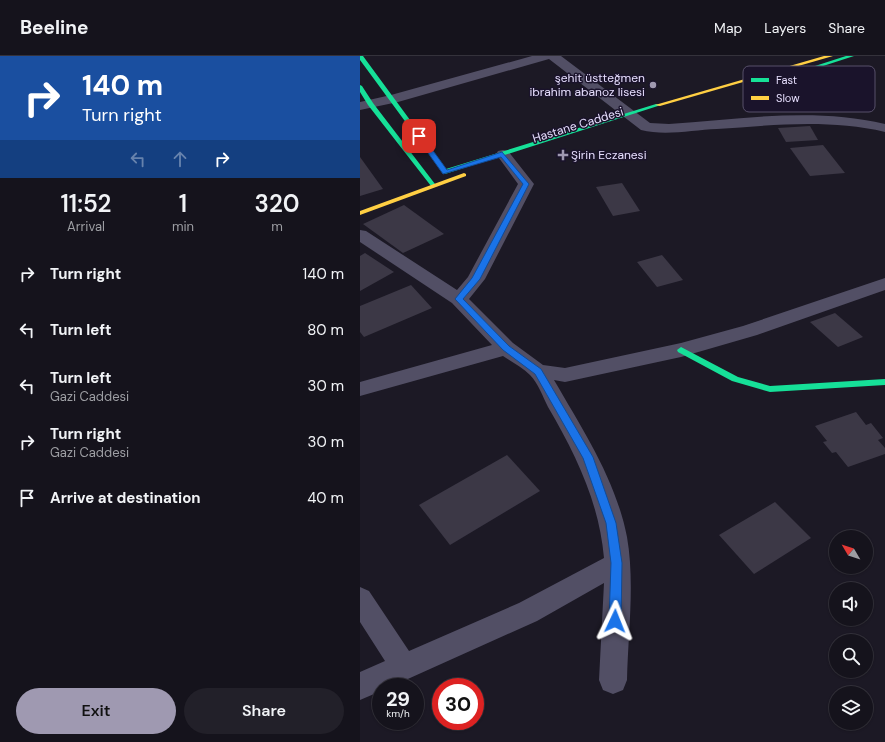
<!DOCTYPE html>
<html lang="en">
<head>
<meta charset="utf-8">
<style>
  body { margin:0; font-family:"DM Sans",sans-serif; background:#222029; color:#f1f3f6; height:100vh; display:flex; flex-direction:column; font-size:15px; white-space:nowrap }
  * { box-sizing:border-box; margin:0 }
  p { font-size:13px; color:#9d9ea3 }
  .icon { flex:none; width:22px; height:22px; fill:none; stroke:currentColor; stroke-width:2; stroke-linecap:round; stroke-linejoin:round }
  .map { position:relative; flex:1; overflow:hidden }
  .side { display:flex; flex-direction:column; background:#15131c; width:360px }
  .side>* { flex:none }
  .guide { background:#1a4fa0; color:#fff; overflow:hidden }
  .needle { width:26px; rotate:309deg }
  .controls { position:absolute; left:469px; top:474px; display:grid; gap:8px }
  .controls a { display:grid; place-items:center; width:44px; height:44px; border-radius:50%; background:#15131c; box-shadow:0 1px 3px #0004,0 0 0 1px #34323b; font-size:20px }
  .speed { position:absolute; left:12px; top:622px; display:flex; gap:8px; font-size:20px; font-weight:700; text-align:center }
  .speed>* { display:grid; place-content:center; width:52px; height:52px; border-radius:50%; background:#15131c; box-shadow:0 1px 3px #0004,0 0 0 1px #34323b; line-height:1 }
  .speed small { font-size:10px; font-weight:400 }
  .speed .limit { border:6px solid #d22; background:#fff; color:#111 }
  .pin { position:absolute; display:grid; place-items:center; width:34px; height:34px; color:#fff; margin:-17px; border-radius:8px; box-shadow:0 2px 6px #0006 }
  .me { position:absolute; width:44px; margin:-22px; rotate:2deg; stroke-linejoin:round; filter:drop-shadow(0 0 3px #0008) }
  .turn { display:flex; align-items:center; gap:14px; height:84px; padding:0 16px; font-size:18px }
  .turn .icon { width:52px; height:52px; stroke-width:2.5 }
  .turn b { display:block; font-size:28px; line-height:34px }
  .lanes { display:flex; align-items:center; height:38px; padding:0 16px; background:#0003; justify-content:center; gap:20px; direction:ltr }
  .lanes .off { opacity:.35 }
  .eta { display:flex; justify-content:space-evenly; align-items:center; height:68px; text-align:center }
  .eta b { font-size:24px; font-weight:600; line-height:28px }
  .cta { display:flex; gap:8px; margin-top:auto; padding:8px 16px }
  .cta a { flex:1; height:46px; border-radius:24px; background:#9f99b1; color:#111; font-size:16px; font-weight:600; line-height:46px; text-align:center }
  .cta a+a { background:#222029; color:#f1f3f6 }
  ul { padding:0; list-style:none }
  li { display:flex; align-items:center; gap:12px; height:56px; padding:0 16px }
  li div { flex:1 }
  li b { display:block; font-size:15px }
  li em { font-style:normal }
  header { display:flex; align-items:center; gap:24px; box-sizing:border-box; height:56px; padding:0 20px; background:#15131c; border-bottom:1px solid #34323b }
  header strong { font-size:19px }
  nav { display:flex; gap:22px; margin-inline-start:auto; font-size:14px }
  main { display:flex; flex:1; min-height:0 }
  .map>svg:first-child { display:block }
  .building { fill:#3c3846 }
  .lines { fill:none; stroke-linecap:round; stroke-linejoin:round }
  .street { fill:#524f65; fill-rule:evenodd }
  .fast { fill:#16e098; fill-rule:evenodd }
  .slow { fill:#ffcf43; fill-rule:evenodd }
  .route { fill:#1a73e8; stroke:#114b97 }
  .poi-dot { fill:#9f99b1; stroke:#1a132b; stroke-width:1.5 }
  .labels { text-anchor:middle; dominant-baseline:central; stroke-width:3; stroke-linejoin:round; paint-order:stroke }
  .far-poi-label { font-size:12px; fill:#e6defd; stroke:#1a132b; text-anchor:end }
  .far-street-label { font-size:12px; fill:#e6defd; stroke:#1a132b }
  .key { fill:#1a132b; stroke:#57506a; stroke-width:1 }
  .key-label { font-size:11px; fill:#e6defd }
</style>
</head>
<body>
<header>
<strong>Beeline</strong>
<nav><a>Map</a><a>Layers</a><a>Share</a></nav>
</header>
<main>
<section class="side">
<div class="guide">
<div class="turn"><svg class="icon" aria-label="right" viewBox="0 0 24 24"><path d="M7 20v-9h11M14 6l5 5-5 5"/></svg><div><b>140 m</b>Turn right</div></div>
<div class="lanes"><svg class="icon off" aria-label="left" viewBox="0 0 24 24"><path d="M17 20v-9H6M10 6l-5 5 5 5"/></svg><svg class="icon off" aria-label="ahead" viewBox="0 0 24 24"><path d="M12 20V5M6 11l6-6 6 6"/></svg><svg class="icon" aria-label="right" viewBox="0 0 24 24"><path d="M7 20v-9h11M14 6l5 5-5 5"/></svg></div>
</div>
<div class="eta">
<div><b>11:52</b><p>Arrival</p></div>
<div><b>1</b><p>min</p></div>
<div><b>320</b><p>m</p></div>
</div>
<ul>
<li><svg class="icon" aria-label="right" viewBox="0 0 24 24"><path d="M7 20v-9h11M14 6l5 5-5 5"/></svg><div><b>Turn right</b></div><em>140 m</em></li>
<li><svg class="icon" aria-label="left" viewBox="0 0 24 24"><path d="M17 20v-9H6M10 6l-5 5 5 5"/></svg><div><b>Turn left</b></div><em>80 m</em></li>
<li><svg class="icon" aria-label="left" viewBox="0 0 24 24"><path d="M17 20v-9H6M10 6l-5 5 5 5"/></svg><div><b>Turn left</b><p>Gazi Caddesi</p></div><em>30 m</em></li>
<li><svg class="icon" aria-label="right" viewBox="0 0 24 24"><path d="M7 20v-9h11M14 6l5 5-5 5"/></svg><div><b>Turn right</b><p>Gazi Caddesi</p></div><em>30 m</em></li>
<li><svg class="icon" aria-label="arrive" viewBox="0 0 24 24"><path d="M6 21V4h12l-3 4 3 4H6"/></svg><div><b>Arrive at destination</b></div><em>40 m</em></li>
</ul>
<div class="cta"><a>Exit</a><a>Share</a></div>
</section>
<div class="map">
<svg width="525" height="686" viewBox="0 0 525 686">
  <rect width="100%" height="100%" fill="#1c1925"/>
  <g class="building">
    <path d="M450 70 458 84 426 86 418 72Z"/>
    <path d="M463 89 485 117 450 120 430 92Z"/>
    <path d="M0 101 23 133 0 140Z"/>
    <path d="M262 127 280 155 253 160 236 131Z"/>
    <path d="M44 149 84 178 43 197 3 168Z"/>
    <path d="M5 197 34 216 0 235V200Z"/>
    <path d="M302 199 323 224 297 231 277 206Z"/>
    <path d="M51 229 72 252 4 281 0 276V250Z"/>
    <path d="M475 257 503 281 478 291 450 266Z"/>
    <path d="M496 356 506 369 511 367 523 382 518 384 525 392V398L488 411 476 396 472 397 463 386 467 385 455 370Z"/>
    <path d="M147 399 180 435 90 489 59 449Z"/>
    <path d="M415 446 451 482 394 518 359 479Z"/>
  </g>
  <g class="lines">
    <g class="street">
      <path d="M172 0H201L290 67 309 68C380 63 455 51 525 68V76C470 63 413 69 357 73 333 74 305 80 281 74L189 3 38 46 0 54V46L31 39Z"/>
      <path d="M143 94 148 95 174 128 125 223 109 243 153 287 183 309 205 312 321 287 383 270 525 222V234L397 279 321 301 205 326 194 324C223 374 256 424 267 481 275 527 268 577 267 624L263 634 253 638 243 634 239 624 244 527 177 565 30 631H21V635L0 644V616L25 605 0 566V531L9 535 49 595 159 547 244 502C239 446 216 399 188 351 183 341 178 327 170 319 163 312 152 306 143 300L0 340V326L132 289 92 247 0 186V174L6 175 97 234 108 221 158 128 136 98 138 95Z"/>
    </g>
    <g class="fast">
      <path d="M0 0H3L86 113 296 48 301 49 85 118 83 117 0 4Z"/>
      <path d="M486 0H494L460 11 455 10Z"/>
      <path d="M0 29 2 30 13 47 75 128V130H71L8 49 0 36Z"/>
      <path d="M321 291 378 321 410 330 525 323V329L410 336 372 325 318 296 317 294Z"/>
    </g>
    <g class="slow">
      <path d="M464 0H473L300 50 295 49Z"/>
      <path d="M104 117 106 118V120L0 159V155Z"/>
    </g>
  </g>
  <path class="route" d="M57 78H61L87 114 142 96 169 128 120 223 103 243 149 290 181 313 233 401 256 467 262 507 261 565 259 569 255 571 251 569 249 565 251 507 246 467 223 402 175 318 143 294 95 243 112 222 163 128 141 101 83 118 56 80Z"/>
  <g class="poi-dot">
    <circle cx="293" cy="29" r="4"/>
    <path d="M201 93h4v4h4v4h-4v4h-4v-4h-4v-4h4z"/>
  </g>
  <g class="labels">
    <g class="far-poi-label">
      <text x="285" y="22">şehit üstteğmen<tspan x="285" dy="14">ibrahim abanoz lisesi</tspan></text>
      <text x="211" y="99" text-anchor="start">Şirin Eczanesi</text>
    </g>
    <g class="far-street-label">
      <text transform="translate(218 69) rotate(-17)">Hastane Caddesi</text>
    </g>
  </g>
  <rect x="383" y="10" width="132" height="46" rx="6" class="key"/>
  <rect x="391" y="22" width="18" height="4" fill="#16e098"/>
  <rect x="391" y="40" width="18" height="4" fill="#ffcf43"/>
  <g class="key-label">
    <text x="416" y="28">Fast</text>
    <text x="416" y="46">Slow</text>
  </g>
</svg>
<div class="controls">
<a><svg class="needle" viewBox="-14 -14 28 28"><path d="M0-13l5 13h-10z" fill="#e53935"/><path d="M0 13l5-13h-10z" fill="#9d9ea3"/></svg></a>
<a><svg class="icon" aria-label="sound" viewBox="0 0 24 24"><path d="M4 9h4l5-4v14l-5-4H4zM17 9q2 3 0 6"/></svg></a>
<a><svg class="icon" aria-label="search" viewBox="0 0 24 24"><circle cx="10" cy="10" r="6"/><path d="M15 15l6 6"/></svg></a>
<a><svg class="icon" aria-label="layers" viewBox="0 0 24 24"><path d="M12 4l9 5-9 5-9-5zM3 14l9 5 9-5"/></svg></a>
</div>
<div class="speed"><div>29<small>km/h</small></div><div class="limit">30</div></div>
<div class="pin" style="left:59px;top:80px;background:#d93025"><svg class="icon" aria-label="arrive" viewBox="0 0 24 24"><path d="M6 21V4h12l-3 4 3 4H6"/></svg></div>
<svg class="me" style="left:255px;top:565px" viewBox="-20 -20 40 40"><path d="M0-17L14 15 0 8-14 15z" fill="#1a73e8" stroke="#fff" stroke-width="4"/></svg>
</div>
</main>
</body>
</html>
